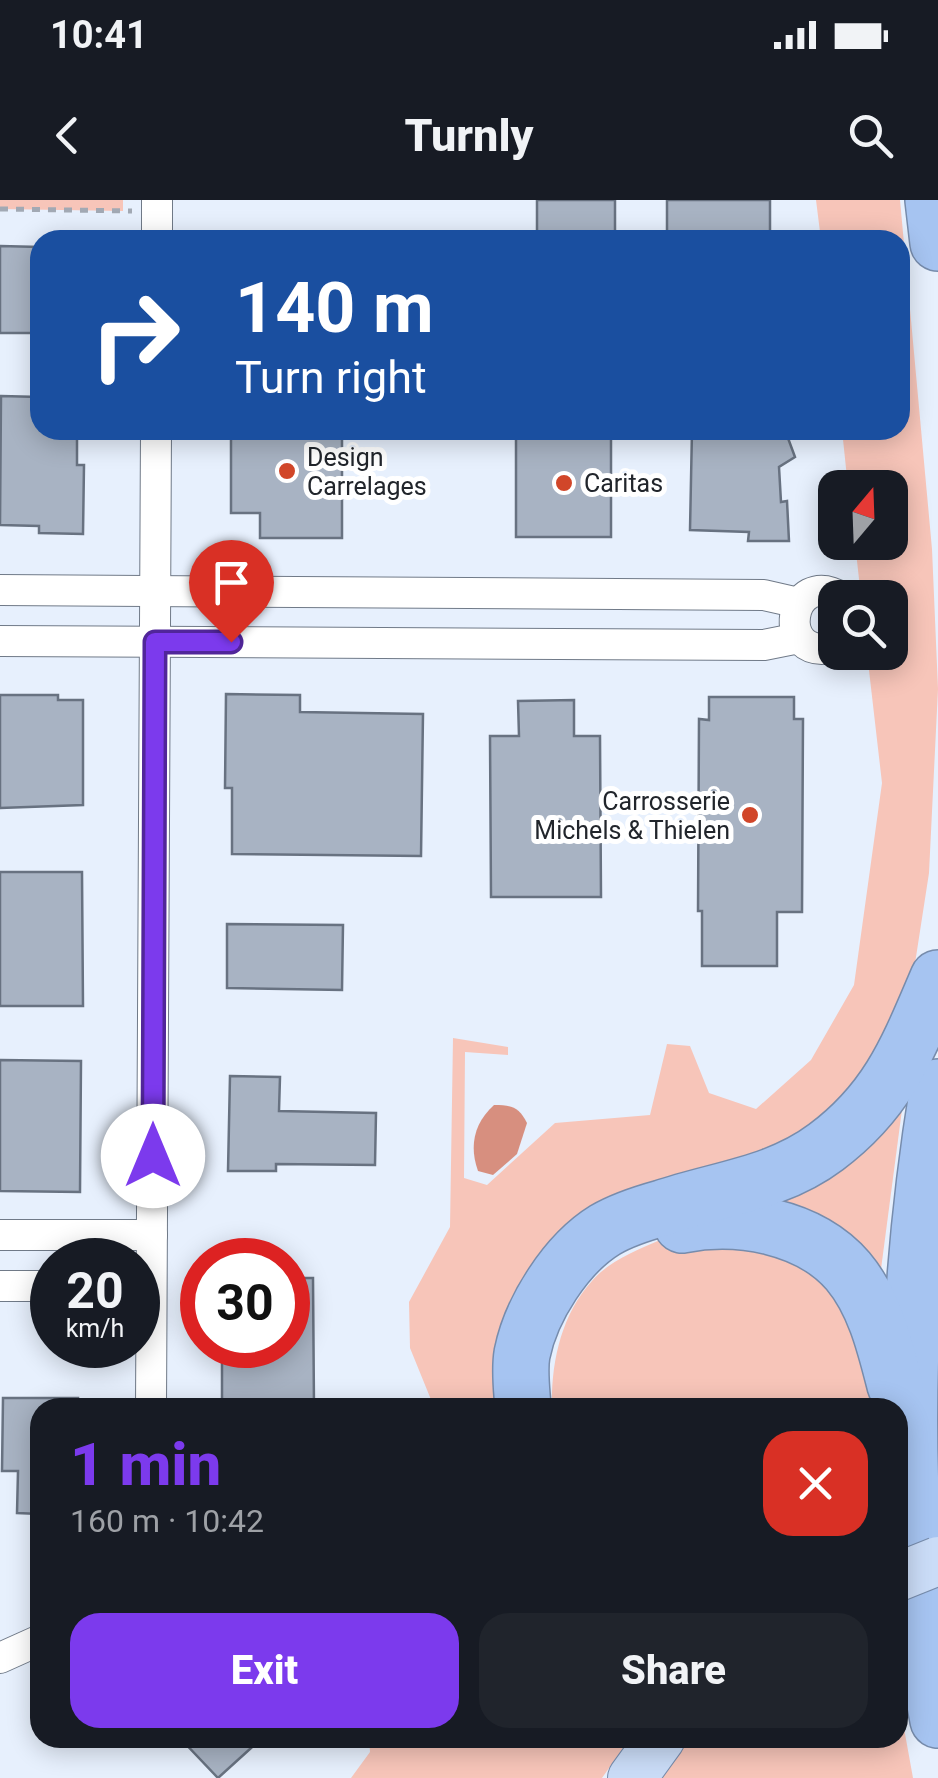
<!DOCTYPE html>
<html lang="en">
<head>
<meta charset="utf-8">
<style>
  body { margin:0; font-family:Roboto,sans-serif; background:#20242c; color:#f1f3f6; height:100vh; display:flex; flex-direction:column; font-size:38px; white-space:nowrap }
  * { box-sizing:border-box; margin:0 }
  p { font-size:32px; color:#9ea1a6 }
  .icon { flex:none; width:55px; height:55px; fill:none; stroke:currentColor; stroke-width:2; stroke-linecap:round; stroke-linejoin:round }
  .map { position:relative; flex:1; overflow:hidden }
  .details { position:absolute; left:30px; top:1198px; width:878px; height:350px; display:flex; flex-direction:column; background:#171b24; border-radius:30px; box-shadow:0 5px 25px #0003 }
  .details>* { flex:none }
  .top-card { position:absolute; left:30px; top:30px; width:880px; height:210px; border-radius:30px; box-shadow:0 5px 25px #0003; background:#1a4fa0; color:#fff; overflow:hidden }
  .needle { width:65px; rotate:19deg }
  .buttons { position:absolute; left:818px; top:270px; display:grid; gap:20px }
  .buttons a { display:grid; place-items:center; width:90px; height:90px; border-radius:20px; background:#171b24; box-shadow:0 5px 25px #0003; font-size:50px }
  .speed { position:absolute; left:30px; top:1038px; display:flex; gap:20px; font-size:50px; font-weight:700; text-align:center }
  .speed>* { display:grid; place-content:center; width:130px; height:130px; border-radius:50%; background:#171b24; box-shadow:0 5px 25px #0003; line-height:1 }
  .speed small { font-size:25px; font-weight:400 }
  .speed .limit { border:15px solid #d22; background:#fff; color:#111 }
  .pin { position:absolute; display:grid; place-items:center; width:85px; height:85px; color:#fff; margin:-102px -42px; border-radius:50% 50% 50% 0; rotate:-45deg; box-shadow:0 0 10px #0007 }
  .pin .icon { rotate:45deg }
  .me { position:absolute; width:110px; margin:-55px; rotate:0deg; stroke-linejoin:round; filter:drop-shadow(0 0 8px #0008) }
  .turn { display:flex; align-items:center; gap:35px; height:210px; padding:0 40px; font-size:45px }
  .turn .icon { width:130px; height:130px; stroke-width:2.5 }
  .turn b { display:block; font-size:70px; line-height:85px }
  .round { display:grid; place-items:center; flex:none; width:105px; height:105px; border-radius:30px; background:#20242c }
  .head { display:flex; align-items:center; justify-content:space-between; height:170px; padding:0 40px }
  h1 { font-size:60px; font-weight:800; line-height:75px; color:#7c3aed }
  .primary-button { display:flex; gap:20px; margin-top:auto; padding:20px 40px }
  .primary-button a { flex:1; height:115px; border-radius:30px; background:#7c3aed; color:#fff; font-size:40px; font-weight:800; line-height:115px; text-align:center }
  .primary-button a+a { background:#20242c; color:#f1f3f6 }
  .status { display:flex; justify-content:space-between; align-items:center; height:70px; padding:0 50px; background:#171b24; direction:ltr }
  .status svg { height:28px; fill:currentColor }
  header { display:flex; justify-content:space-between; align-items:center; height:130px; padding:0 40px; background:#171b24; font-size:45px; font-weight:800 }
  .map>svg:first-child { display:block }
  .green { fill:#f7c5b9 }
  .water { fill:#d78f7f }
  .building { fill:#a8b3c3; stroke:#687281; stroke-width:2.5 }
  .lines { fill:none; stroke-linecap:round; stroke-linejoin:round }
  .minor-casing { stroke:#707a88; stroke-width:32 }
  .primary-casing { stroke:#778cac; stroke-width:50 }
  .motorway-casing { stroke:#778cac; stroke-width:58 }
  .path { stroke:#a2a9b4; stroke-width:5; stroke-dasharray:8 8; stroke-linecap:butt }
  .minor { stroke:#fff; stroke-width:30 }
  .primary { stroke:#cadcf7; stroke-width:48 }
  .motorway { stroke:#a6c4f1; stroke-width:55 }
  .primary-bridge-casing { stroke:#778cac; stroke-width:50; stroke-linecap:butt }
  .primary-bridge { stroke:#cadcf7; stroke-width:48 }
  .route-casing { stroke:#51269a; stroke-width:25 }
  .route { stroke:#7c3aed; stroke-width:18 }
  .poi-dot { fill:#d14629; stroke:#fff; stroke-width:4 }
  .labels { text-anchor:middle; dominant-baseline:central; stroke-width:10; stroke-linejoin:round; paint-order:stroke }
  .poi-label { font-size:25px; fill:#21252b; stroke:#fff; text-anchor:start }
</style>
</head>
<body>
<div class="status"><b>10:41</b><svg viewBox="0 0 49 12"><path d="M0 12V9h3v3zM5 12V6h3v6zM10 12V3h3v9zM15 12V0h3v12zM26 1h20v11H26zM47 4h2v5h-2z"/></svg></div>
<header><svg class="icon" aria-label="back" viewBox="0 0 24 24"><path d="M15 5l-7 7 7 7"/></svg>Turnly<svg class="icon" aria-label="search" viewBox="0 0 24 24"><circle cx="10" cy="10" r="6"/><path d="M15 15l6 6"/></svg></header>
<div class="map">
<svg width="938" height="1578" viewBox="0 0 938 1578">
  <rect width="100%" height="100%" fill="#e7f0fd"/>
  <g class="green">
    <path d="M0 0H123V11L0 9Z"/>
    <path d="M816 0H900L932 349 938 489 929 673 907 815 832 927 624 1004 508 1207H434L410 1148 409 1102 450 1027 453 838 508 847V855L465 852 464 978 487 985 555 923 650 915 667 844 690 846 709 893 756 909 811 860 854 785 882 583 867 453 890 452V398L861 397 855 343 890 342V288L848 287 842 230H900V40H821Z"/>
    <path d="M903 902 878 1092 740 997Z"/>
    <path d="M660 1040 803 1049 870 1151 874 1207H552C551 1163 561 1115 592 1081 609 1061 637 1050 660 1040Z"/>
    <path d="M898 1495 913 1578H653L682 1538H898Z"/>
    <path d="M369 1538H630L602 1578H351L370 1552Z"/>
  </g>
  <path class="water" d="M494 905C512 905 519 907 527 923L517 954 493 975 478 971C469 946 474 923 494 905Z"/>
  <g class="building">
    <path d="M537 0H615V36L537 37Z"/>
    <rect x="667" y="0" width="103" height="40"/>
    <path d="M0 46 40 47V133H0Z"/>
    <path d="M1 196 40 197V230H77V265H84L83 334 39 333V326L0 325Z"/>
    <path d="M231 230H342V338H260V313H231Z"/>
    <rect x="516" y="230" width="95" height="107"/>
    <path d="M692 230H785L795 257 779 267 781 302 787 301 789 341H748L749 332 690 330Z"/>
    <path d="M226 494 300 495V512L423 514 421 656 232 654V588H225Z"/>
    <path d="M0 495H58V500H83V605L0 608Z"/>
    <path d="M709 497H794V519H803L802 712H777V766H702V711H698L699 519 709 520Z"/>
    <path d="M574 500V536H600L601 697H491L490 536H519L518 501Z"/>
    <path d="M0 672H82L83 806H0Z"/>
    <path d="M227 724 343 725 342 790 227 788Z"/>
    <path d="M0 860 81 861 80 992 0 991Z"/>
    <path d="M230 876 280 877 279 911 376 913 375 965 276 964V971H228Z"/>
    <path d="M288 1078H313L314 1208H222V1145H288Z"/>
    <path d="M3 1198H78V1208H40V1314L17 1313 18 1271H2Z"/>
    <path d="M180 1538H262L218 1578Z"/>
  </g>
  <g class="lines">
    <g class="minor-casing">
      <g id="minor">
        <path d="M157 40V0"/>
        <path d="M0 390 764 395 799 403"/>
        <path d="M0 441 764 445 799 438"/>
        <path d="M835 447C773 463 788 364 843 398"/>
        <path d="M0 1035H152"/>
        <path d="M0 1086H52"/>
        <path d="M151 1208 156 230"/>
        <path d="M0 1458 40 1440"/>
      </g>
    </g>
    <g class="primary-casing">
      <path id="primary" d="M632 1578 661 1538"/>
    </g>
    <g class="motorway-casing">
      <g id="motorway">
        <path d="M933 0 938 43"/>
        <path d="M938 887C904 1096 896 1311 938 1520"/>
        <path d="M682 1025C738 1014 809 1026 848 1071 875 1103 885 1146 895 1185"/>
        <path d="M523 1208C522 1191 519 1171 522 1154 531 1109 566 1054 605 1030 622 1020 644 1013 662 1008 718 989 777 984 826 947 889 900 908 848 938 778"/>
      </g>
    </g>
    <path class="path" d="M0 9 132 11"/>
    <use href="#minor" class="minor"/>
    <use href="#primary" class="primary"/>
    <use href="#motorway" class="motorway"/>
    <g class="primary-bridge-casing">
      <path id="primary-bridge" d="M898 1377 938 1361"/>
    </g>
    <use href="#primary-bridge" class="primary-bridge"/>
  </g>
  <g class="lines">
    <g class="route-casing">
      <path id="route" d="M153 956 155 442H231"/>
    </g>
    <use href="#route" class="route"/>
  </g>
  <g class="poi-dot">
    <circle cx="287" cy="271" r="10"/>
    <circle cx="564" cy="283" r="10"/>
    <circle cx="750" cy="615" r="10"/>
  </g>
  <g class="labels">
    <g class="poi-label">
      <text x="307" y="257">Design<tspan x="307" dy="29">Carrelages</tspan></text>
      <text x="584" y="283">Caritas</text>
      <text x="730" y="601" text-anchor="end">Carrosserie<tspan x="730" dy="29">Michels &amp; Thielen</tspan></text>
    </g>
  </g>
</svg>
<div class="buttons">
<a><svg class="needle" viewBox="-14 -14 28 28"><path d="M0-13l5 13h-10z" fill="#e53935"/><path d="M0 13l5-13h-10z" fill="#9ea1a6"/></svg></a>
<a><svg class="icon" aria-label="search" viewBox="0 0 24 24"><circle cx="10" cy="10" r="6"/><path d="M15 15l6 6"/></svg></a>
</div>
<div class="speed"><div>20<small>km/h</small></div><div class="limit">30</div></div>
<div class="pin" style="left:231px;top:442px;background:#d93025"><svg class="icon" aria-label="arrive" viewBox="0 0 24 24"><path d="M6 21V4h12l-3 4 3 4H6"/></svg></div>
<svg class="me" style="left:153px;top:956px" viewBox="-20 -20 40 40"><circle r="19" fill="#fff"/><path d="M0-13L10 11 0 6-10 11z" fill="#7c3aed"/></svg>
<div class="top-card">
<div class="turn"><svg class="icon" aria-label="right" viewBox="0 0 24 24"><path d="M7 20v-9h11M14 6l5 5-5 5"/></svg><div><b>140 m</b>Turn right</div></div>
</div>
<section class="details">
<div class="head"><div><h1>1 min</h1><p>160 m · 10:42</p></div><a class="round" style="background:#d93025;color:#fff"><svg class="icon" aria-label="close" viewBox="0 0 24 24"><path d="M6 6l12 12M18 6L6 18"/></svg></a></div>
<div class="primary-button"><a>Exit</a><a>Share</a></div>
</section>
</div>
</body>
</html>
